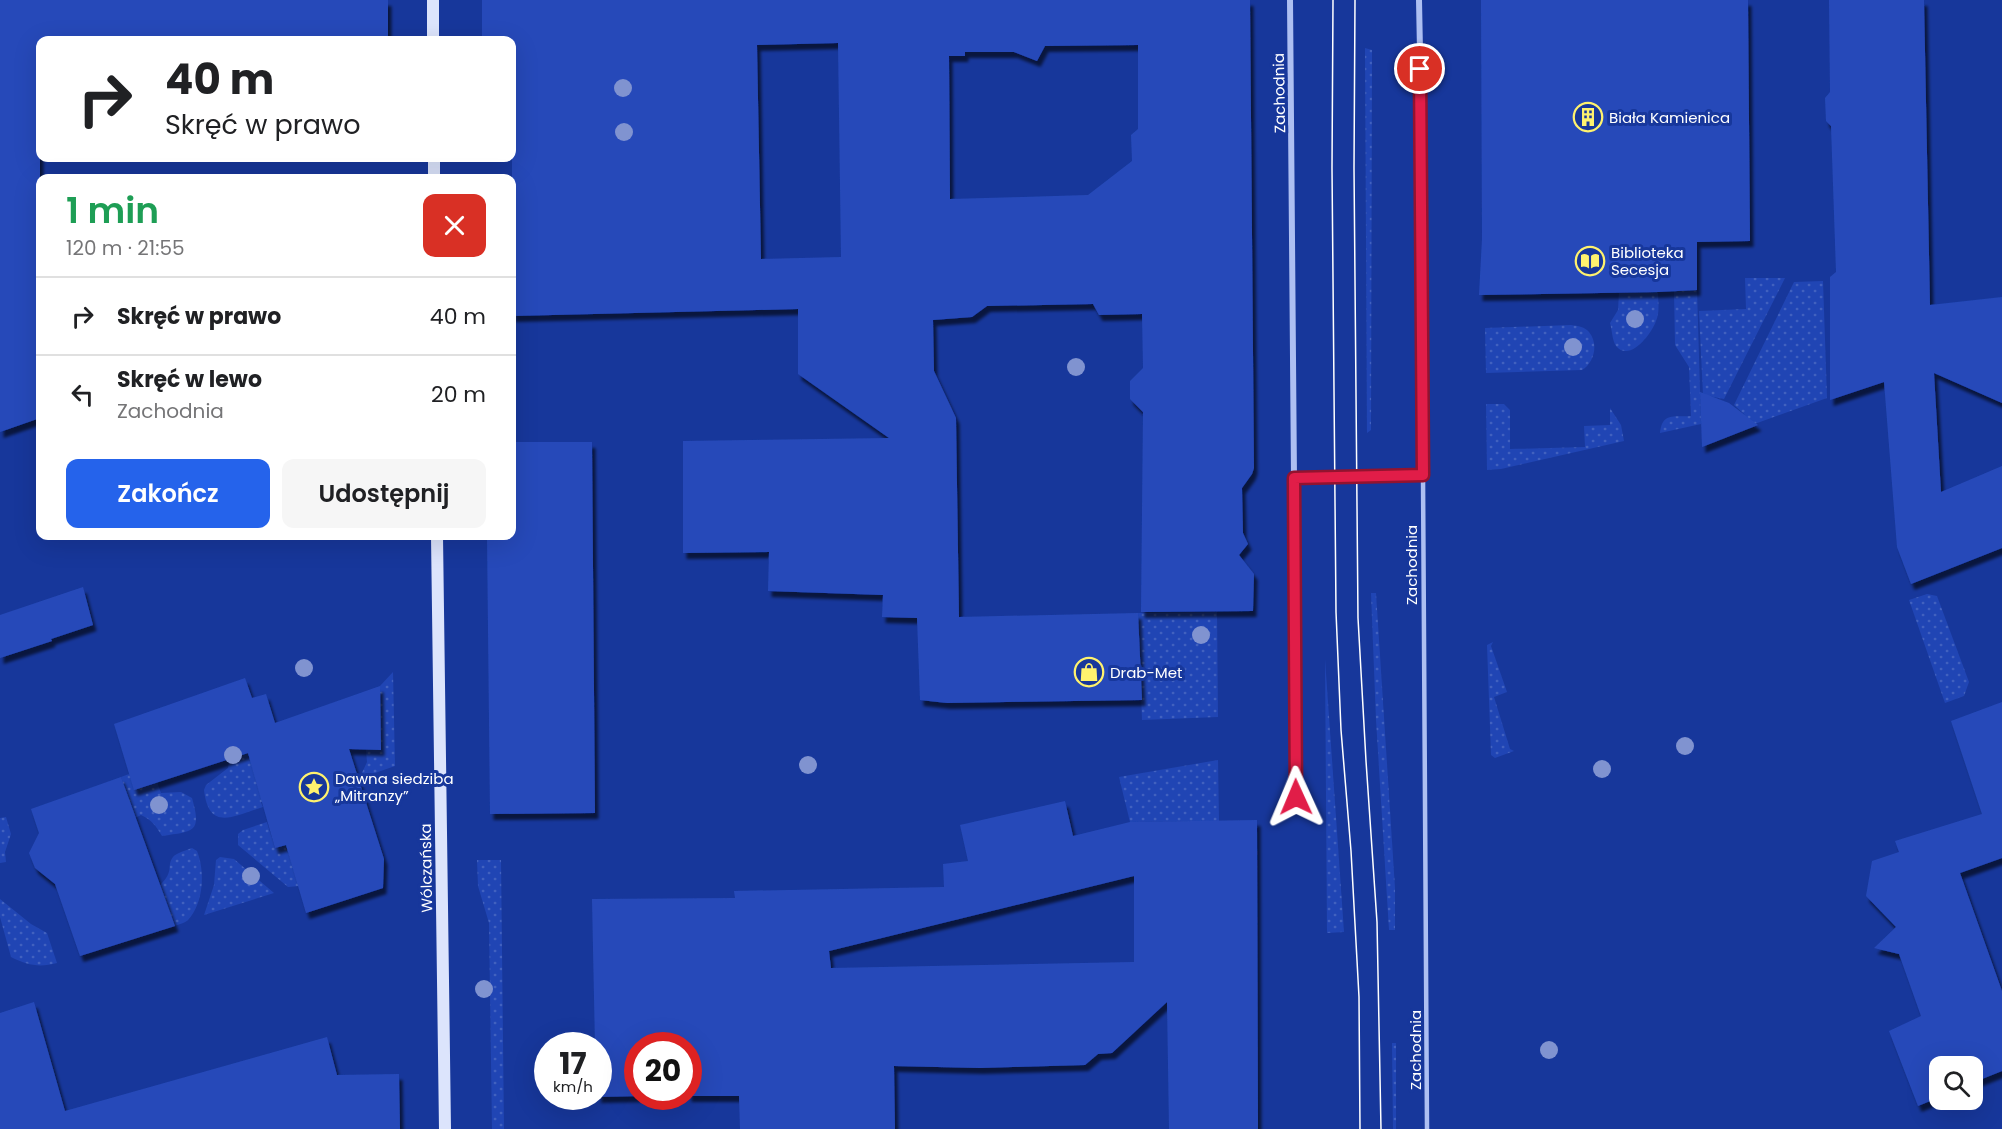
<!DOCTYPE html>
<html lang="pl">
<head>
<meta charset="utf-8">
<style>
  body { margin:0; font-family:Poppins,sans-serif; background:#f6f6f6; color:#202124; height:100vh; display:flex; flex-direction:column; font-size:22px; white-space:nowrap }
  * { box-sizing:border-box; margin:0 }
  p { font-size:20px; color:#757577 }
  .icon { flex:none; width:33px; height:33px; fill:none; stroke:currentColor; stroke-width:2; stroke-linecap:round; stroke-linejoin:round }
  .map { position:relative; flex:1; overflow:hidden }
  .side { position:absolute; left:36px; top:174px; width:480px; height:366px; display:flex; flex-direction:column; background:#fff; border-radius:12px; box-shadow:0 6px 24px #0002 }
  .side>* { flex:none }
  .guide { position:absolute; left:36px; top:36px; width:480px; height:126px; border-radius:12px; box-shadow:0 6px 24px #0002; background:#fff; color:#202124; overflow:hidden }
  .tools { position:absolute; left:1929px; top:1056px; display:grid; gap:12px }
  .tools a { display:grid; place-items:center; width:54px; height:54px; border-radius:12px; background:#fff; box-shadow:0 6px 24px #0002; font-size:30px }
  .speed { position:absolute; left:534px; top:1032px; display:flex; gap:12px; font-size:30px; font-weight:700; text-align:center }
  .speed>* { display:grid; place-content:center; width:78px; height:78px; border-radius:50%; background:#fff; box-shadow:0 6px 24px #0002; line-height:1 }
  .speed small { font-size:15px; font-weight:400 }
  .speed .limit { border:9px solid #d22; background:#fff; color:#111 }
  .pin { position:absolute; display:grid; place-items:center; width:51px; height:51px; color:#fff; margin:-26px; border:3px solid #fff; border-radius:50%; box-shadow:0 2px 6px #0007 }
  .me { position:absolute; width:66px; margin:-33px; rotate:359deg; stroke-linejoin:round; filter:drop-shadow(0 0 4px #0008) }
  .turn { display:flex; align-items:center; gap:21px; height:126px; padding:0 30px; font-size:27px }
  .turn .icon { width:78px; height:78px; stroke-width:2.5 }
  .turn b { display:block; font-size:42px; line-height:51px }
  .round { display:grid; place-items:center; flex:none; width:63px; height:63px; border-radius:12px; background:#f6f6f6 }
  .overview { display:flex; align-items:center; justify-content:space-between; height:102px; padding:0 30px }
  h1 { font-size:36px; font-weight:600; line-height:45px; color:#1e9e55 }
  .primary-button { display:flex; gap:12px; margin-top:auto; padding:12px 30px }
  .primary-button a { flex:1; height:69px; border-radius:12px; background:#2563eb; color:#fff; font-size:24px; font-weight:600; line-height:69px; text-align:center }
  .primary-button a+a { background:#f6f6f6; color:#202124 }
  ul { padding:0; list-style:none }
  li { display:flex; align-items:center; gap:18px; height:78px; padding:0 30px; border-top:2px solid #e0e0e0 }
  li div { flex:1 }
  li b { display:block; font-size:22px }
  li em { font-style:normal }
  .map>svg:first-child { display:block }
  .grass { fill:url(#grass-dots) }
  .building { fill:#264ab9; fill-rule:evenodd; filter:url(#shadow) }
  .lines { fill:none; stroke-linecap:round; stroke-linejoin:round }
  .service { stroke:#adbff2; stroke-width:4.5 }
  .minor { stroke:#adbff2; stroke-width:6 }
  .secondary { stroke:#dce4fc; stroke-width:12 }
  .tram { stroke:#fff; stroke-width:1.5 }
  .tree { fill:#8093d0 }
  .route-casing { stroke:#92132f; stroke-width:15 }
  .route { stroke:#e11d48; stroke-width:10 }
  .labels { text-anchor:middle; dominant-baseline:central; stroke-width:6; stroke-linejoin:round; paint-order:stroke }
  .street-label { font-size:15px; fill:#fff; stroke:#17379b }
  .poi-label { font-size:15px; fill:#fff; stroke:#17379b; text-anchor:start }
</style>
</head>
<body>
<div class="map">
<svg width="2002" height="1129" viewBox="0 0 2002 1129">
  <defs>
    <pattern id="grass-dots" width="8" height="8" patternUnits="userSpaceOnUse" patternTransform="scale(1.5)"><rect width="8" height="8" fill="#2045b4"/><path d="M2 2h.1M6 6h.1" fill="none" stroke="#4161bf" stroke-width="1.8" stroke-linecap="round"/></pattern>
    <filter id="shadow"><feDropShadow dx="3.5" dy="6" stdDeviation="1.5" flood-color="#0009"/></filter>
  </defs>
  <rect width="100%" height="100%" fill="#17379b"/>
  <g class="grass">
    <path d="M1365 48 1372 50 1371 430 1367 433Z"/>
    <path d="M1745 278H1785L1724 399 1703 395 1699 311 1746 309Z"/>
    <path d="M1823 281 1827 398 1749 426 1744 414 1734 405 1794 282Z"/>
    <path d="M1697 290 1701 424 1660 433C1662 412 1674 417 1691 416L1689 367 1675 345 1674 291Z"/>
    <path d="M1658 292C1658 302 1660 312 1656 321 1652 333 1630 363 1616 346 1612 340 1612 329 1610 323L1618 310 1619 293Z"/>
    <path d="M1571 325C1578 326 1585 327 1589 332 1599 344 1594 363 1582 370L1486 373 1485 328Z"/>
    <path d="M1486 404H1504L1510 410V449L1585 447 1584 426 1610 425V408L1621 425 1624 441 1501 469 1487 470Z"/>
    <path d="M1371 593H1376L1395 888V930H1389L1376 720Z"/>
    <path d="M1927 594 1937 596 1969 682 1964 696 1945 703 1909 600Z"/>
    <path d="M1217 612 1218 717 1142 720 1138 613Z"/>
    <path d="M1493 642 1491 646 1507 692 1494 697 1510 749 1514 751 1495 758 1491 755 1487 645Z"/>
    <path d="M1325 659 1344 932 1327 933Z"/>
    <path d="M393 672 395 766 358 779 357 777 361 775 367 762 366 750H381L380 686Z"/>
    <path d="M251 731 271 799 261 802 263 807C233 816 209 832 204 790L206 785 228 768 229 760 224 742Z"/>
    <path d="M1218 760 1219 821 1130 822 1119 777Z"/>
    <path d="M151 766 161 793 181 792 192 798C202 833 194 831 162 836 156 826 152 820 141 815L135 818 121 777Z"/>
    <path d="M6 817 11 834 5 852 6 862 0 863V818Z"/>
    <path d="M267 822 275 848 286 845 299 886 288 887 238 845V834L243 830Z"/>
    <path d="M192 848 197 851C205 871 204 903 188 920 185 923 179 924 175 926L160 885C175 871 166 866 173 857 176 853 187 850 192 848Z"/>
    <path d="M220 857 234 859 274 893 204 915 214 885 216 860Z"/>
    <path d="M477 860H501L504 1129H492L489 923 478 886Z"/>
    <path d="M0 899 31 924 47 933 57 963C39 968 27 965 11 957L0 917Z"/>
    <path d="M1392 1043H1396V1129H1393Z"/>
  </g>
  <g class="building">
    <path d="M0 0H388V40H40V418L0 432Z"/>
    <path d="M482 0H1250L1254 468 1252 474 1242 488 1243 533 1248 544 1239 555 1254 574 1253 611 1141 612 1143 412 1130 399V381L1143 368 1142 314 1099 315 1093 304 987 306 972 317 933 320 934 371 956 418 959 617 1138 613 1142 700 947 703 920 700 917 618 882 617 883 595 768 591 769 552 683 553V441L889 438 798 374V309L512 316V40H482ZM838 43 841 257 761 259 757 45ZM1138 45V129L1131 135 1132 161 1088 195 950 199 949 56H965V52H1014L1037 61 1045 46Z"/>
    <path d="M1481 0H1748L1750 241 1697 242V290L1658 292 1479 295 1482 239Z"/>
    <path d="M1829 0H1924L1930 305 2002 297V403L1934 373 1941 492 2002 466V548L1911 584 1897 547 1884 382 1830 400V277L1836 272 1831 126 1826 121 1825 98 1830 92Z"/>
    <path d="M1700 392 1729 403 1758 425 1702 447Z"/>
    <path d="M512 442H592L595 813 490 814 487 536H512Z"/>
    <path d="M83 587 93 625 51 639 52 641 0 658V615Z"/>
    <path d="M245 678 252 698 266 694 275 723 380 686 381 750 349 749 384 859 383 888 306 913 286 845 275 848 248 753 134 790 114 724Z"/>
    <path d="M2002 702V858L1960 873 2002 991V1071L1972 1083V1066H1940V1097L1918 1106 1889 1031 1921 1016 1899 954 1874 948 1896 927 1866 896 1872 861 1899 852 1895 841 1982 814 1951 721Z"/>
    <path d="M121 777 175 926 80 956 55 884 35 868 29 853 39 833 31 809Z"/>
    <path d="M1065 801 1073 836 1130 822 1257 820 1258 1129H1169L1167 1002 1112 1053 1098 1054 1085 1065 980 1068 894 1066 895 1129H740L739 1096H688V1046H638V1096H644L596 1097 598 1096V1046H595L592 899 735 898 734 891 944 887 943 864 968 861 960 825ZM1134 876V962L831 968 829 951Z"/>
    <path d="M34 1002 65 1111 327 1037 337 1075 399 1074 400 1129H0V1013Z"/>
  </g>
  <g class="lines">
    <g class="service">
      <path d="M1423 475 1427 1129"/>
      <path d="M1294 478 1296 797"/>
    </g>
    <path class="minor" d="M1290 0 1294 478 1423 475V206L1419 0"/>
    <g class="secondary">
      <path d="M433 0V40"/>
      <path d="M434 158V178"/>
      <path d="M437 536 445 1129"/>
    </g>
    <g class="tram">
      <path d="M1333 0 1332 168 1336 612 1341 730 1351 851 1359 997 1360 1129"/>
      <path d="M1355 0 1354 168 1358 618 1366 761 1377 922 1381 1129"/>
    </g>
  </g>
  <g class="tree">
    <circle cx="623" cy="88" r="9"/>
    <circle cx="624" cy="132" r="9"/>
    <circle cx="1635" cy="319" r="9"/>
    <circle cx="1573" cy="347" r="9"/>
    <circle cx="1076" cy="367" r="9"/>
    <circle cx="1201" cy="635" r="9"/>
    <circle cx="304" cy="668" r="9"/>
    <circle cx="1685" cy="746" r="9"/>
    <circle cx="233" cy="755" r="9"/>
    <circle cx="808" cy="765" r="9"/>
    <circle cx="1602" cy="769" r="9"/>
    <circle cx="159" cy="805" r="9"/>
    <circle cx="251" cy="876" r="9"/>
    <circle cx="484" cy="989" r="9"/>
    <circle cx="1549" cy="1050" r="9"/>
  </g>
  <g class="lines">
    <g class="route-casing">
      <path id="route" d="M1296 797 1294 478 1423 475 1420 69"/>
    </g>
    <use href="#route" class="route"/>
  </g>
  <defs>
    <g id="building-ring" transform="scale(1.5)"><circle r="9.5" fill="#17379b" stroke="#fff26e" stroke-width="1.5"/><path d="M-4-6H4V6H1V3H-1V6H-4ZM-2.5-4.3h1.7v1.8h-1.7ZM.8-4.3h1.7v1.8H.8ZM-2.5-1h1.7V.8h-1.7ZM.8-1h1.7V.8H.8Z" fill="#fff26e"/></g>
    <g id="library-ring" transform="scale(1.5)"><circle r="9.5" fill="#17379b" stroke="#fff26e" stroke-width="1.5"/><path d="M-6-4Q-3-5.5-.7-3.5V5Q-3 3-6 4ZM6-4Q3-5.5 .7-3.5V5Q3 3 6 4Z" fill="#fff26e"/></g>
    <g id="shop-ring" transform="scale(1.5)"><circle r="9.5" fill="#17379b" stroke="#fff26e" stroke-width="1.5"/><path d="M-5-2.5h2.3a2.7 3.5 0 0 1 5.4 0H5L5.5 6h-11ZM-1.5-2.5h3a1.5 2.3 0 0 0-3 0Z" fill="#fff26e"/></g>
    <g id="sight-ring" transform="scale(1.5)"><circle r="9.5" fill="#17379b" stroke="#fff26e" stroke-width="1.5"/><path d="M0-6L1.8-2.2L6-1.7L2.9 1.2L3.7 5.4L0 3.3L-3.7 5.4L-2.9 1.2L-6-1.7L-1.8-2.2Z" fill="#fff26e"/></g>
  </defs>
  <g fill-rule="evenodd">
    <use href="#building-ring" x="1588" y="117"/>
    <use href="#library-ring" x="1590" y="261"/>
    <use href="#shop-ring" x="1089" y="672"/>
    <use href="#sight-ring" x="314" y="787"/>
  </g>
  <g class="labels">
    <g class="street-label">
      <text transform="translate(1279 93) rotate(-91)">Zachodnia</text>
      <text transform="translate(1411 565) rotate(-90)">Zachodnia</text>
      <text transform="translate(426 868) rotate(-91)">Wólczańska</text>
      <text transform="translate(1415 1050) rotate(-90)">Zachodnia</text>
    </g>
    <g class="poi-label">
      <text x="1609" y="117">Biała Kamienica</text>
      <text x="1611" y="252">Biblioteka<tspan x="1611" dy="17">Secesja</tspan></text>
      <text x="1110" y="672">Drab-Met</text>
      <text x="335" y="778">Dawna siedziba<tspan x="335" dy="17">„Mitranzy”</tspan></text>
    </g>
  </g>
</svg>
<div class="tools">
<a><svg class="icon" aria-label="search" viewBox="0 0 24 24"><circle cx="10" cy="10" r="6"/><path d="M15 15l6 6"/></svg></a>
</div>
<div class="speed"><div>17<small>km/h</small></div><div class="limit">20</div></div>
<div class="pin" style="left:1420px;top:69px;background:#d93025"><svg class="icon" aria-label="arrive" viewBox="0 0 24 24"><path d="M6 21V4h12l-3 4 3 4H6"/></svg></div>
<svg class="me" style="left:1296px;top:797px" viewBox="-20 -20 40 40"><path d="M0-17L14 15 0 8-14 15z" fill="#e11d48" stroke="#fff" stroke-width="4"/></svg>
<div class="guide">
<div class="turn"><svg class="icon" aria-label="right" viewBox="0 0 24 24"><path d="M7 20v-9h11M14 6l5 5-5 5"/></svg><div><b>40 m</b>Skręć w prawo</div></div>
</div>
<section class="side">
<div class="overview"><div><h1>1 min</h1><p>120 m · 21:55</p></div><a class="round" style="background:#d93025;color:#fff"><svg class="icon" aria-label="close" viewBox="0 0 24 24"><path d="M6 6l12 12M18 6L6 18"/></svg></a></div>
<ul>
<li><svg class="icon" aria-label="right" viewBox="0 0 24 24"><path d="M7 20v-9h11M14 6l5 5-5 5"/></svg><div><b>Skręć w prawo</b></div><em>40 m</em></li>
<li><svg class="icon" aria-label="left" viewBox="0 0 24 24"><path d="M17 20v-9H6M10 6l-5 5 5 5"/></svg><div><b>Skręć w lewo</b><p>Zachodnia</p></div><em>20 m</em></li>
</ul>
<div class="primary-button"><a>Zakończ</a><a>Udostępnij</a></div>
</section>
</div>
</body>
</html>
